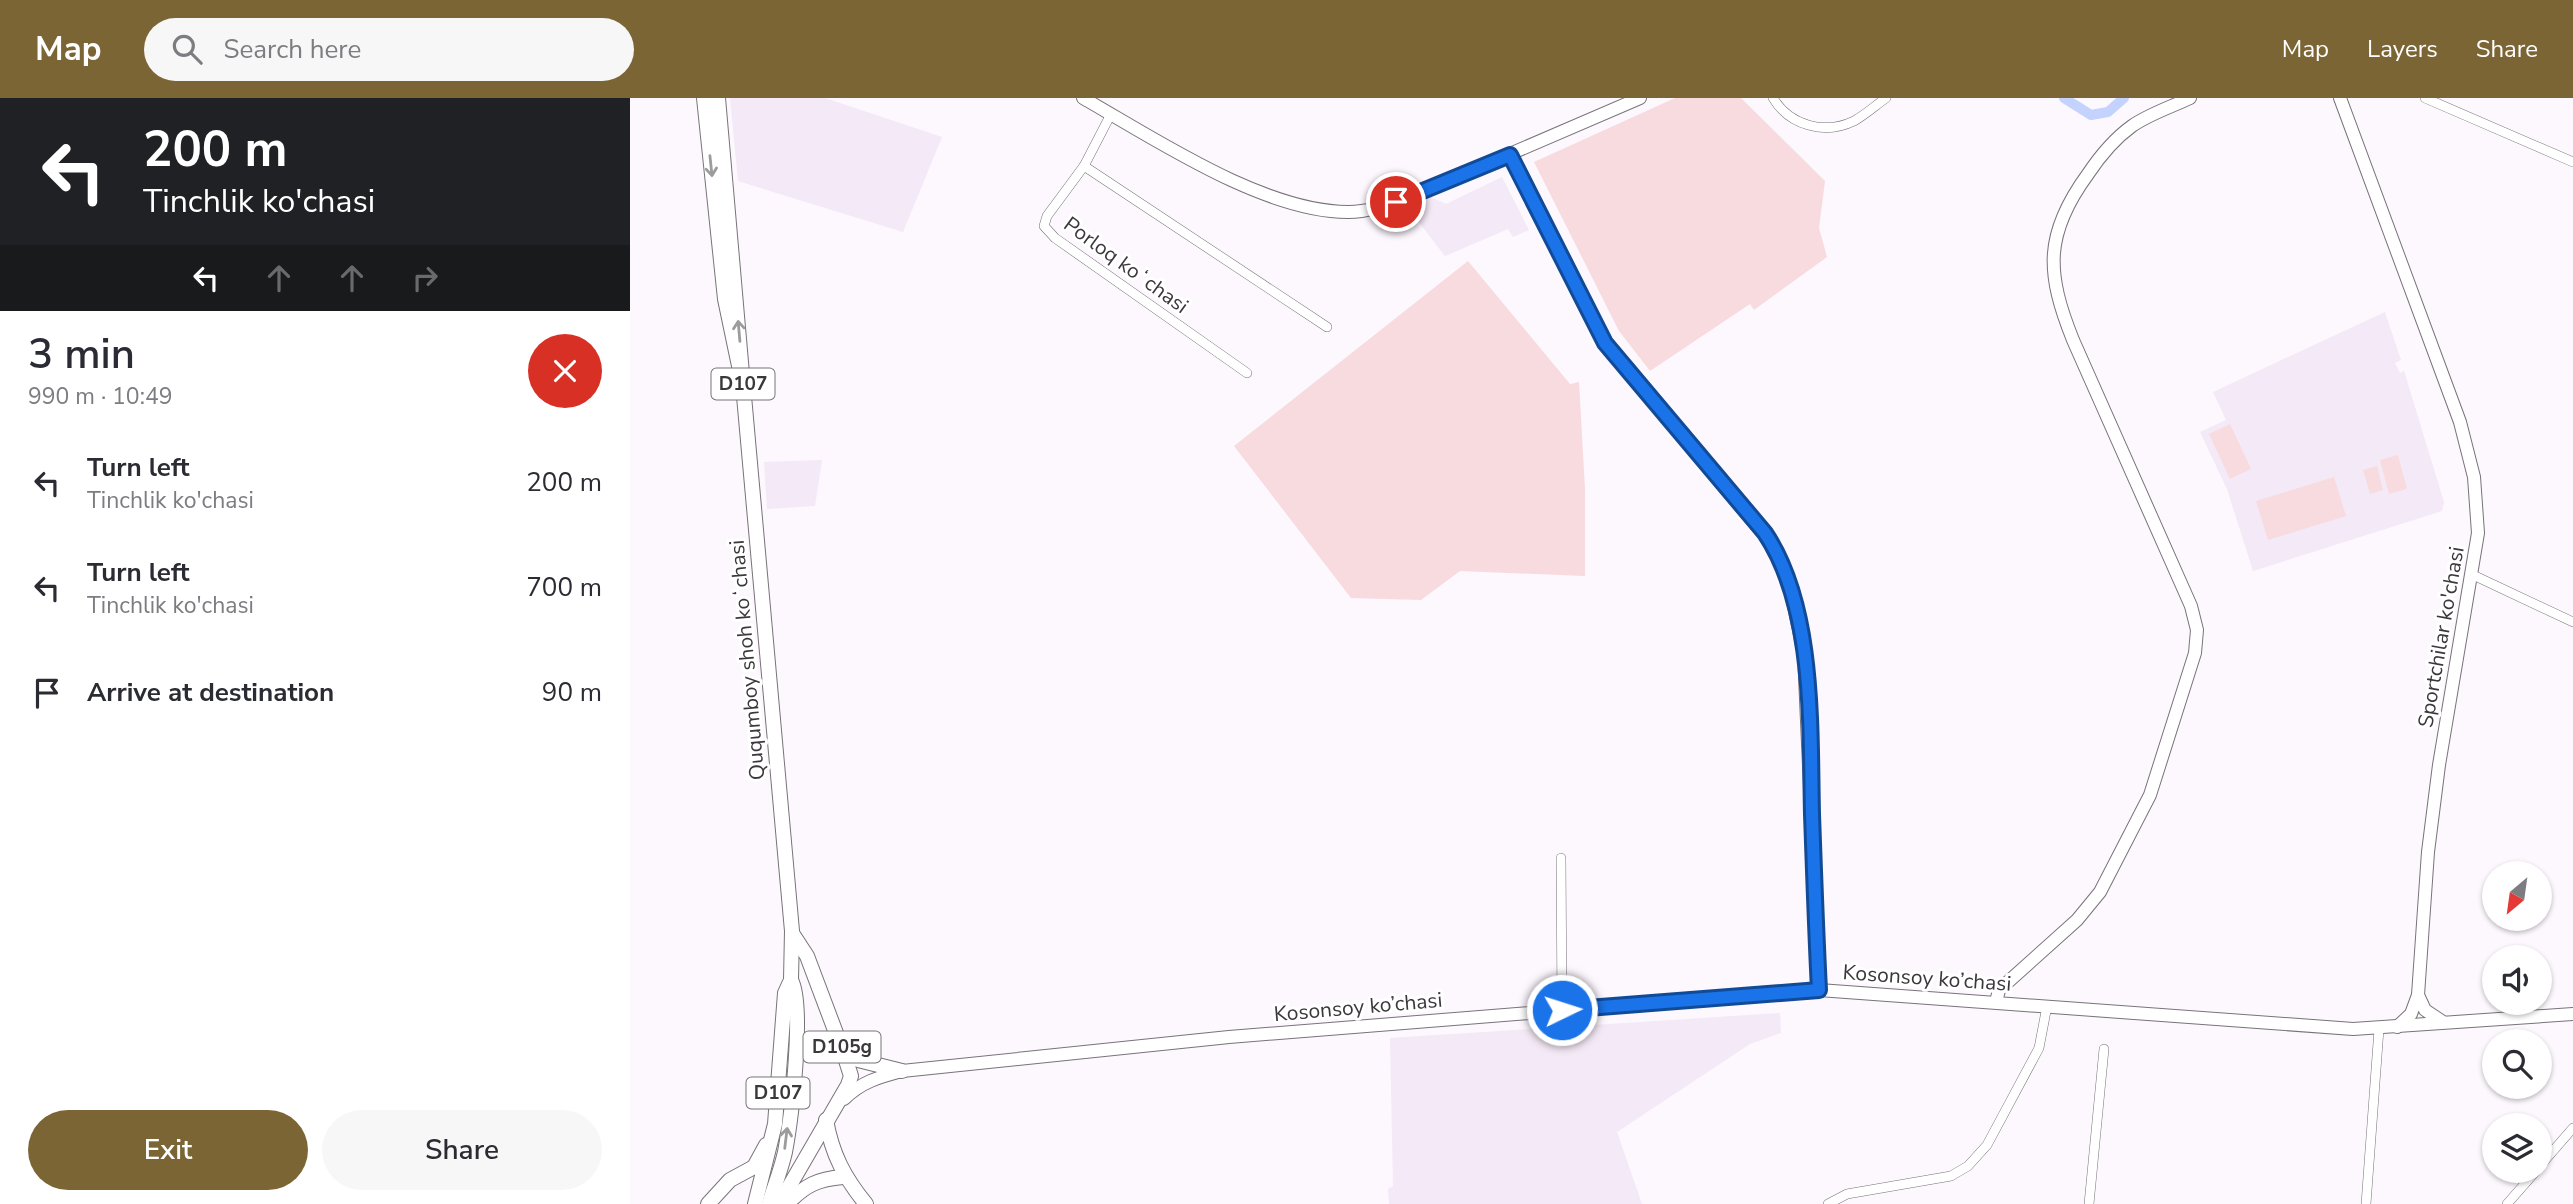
<!DOCTYPE html>
<html lang="en">
<head>
<meta charset="utf-8">
<style>
  body { margin:0; font-family:"Nunito Sans",sans-serif; background:#f7f7f7; color:#2b2b33; height:100vh; display:flex; flex-direction:column; font-size:26px; white-space:nowrap }
  * { box-sizing:border-box; margin:0 }
  p { font-size:23px; color:#7c7c81 }
  .icon { flex:none; width:38px; height:38px; fill:none; stroke:currentColor; stroke-width:2; stroke-linecap:round; stroke-linejoin:round }
  .map { position:relative; flex:1; overflow:hidden }
  .panel { display:flex; flex-direction:column; background:#fff; width:630px }
  .panel>* { flex:none }
  .guide { background:#202124; color:#fff; overflow:hidden }
  .needle { width:46px; rotate:209deg }
  .controls { position:absolute; left:1852px; top:763px; display:grid; gap:14px }
  .controls a { display:grid; place-items:center; width:70px; height:70px; border-radius:50%; background:#fff; box-shadow:0 2px 5px #0004; font-size:35px }
  .pin { position:absolute; display:grid; place-items:center; width:60px; height:60px; color:#fff; margin:-30px; border:4px solid #fff; border-radius:50%; box-shadow:0 2px 7px #0007 }
  .me { position:absolute; width:77px; margin:-38px; rotate:86deg; stroke-linejoin:round; filter:drop-shadow(0 0 5px #0008) }
  .turn { display:flex; align-items:center; gap:24px; height:147px; padding:0 28px; font-size:32px }
  .turn .icon { width:91px; height:91px; stroke-width:2.5 }
  .turn b { display:block; font-size:49px; line-height:60px }
  .lanes { display:flex; align-items:center; height:66px; padding:0 28px; background:#0003; justify-content:center; gap:35px; direction:ltr }
  .lanes .off { opacity:.35 }
  .round { display:grid; place-items:center; flex:none; width:74px; height:74px; border-radius:37px; background:#f7f7f7 }
  .head { display:flex; align-items:center; justify-content:space-between; height:119px; padding:0 28px }
  h1 { font-size:42px; font-weight:600; line-height:52px }
  .cta { display:flex; gap:14px; margin-top:auto; padding:14px 28px }
  .cta a { flex:1; height:80px; border-radius:42px; background:#7b6535; color:#fff; font-size:28px; font-weight:600; line-height:80px; text-align:center }
  .cta a+a { background:#f7f7f7; color:#2b2b33 }
  ul { padding:0; list-style:none }
  li { display:flex; align-items:center; gap:21px; height:105px; padding:0 28px }
  li div { flex:1 }
  li b { display:block; font-size:26px }
  li em { font-style:normal }
  header { display:flex; align-items:center; gap:42px; box-sizing:border-box; height:98px; padding:0 35px; background:#7b6535; color:#fff }
  header strong { font-size:33px }
  nav { display:flex; gap:38px; margin-inline-start:auto; font-size:24px }
  .search { width:490px; height:63px; background:#f7f7f7; display:flex; align-items:center; gap:18px; box-sizing:border-box; padding:0 24px; border-radius:38px; color:#7c7c81; font-size:26px }
  main { display:flex; flex:1; min-height:0 }
  .map>svg:first-child { display:block }
  .built { fill:#f4e9f6 }
  .park { fill:#f7dbde }
  .lines { fill:none; stroke-linecap:round; stroke-linejoin:round }
  .canal { stroke:#c4d2fe; stroke-width:10 }
  .street-casing { stroke:#787379; stroke-width:10 }
  .secondary-casing { stroke:#787379; stroke-width:14 }
  .primary-casing { stroke:#787379; stroke-width:16 }
  .street { stroke:#fff; stroke-width:9 }
  .secondary { stroke:#fff; stroke-width:12 }
  .primary { stroke:#fff; stroke-width:14 }
  .oneway { stroke:#9d9c9d }
  .route-casing { stroke:#114b97; stroke-width:18 }
  .route { stroke:#1a73e8; stroke-width:12 }
  .labels { text-anchor:middle; dominant-baseline:central; stroke-width:6; stroke-linejoin:round; paint-order:stroke }
  .shield { fill:#fff; stroke:#767476; stroke-width:2 }
  .shield-label { font-size:19px; font-weight:bold; fill:#3b383b }
  .street-label { font-size:21px; fill:#3b383b; stroke:#fff }
</style>
</head>
<body>
<header>
<strong>Map</strong>
<div class="search"><svg class="icon" aria-label="search" viewBox="0 0 24 24"><circle cx="10" cy="10" r="6"/><path d="M15 15l6 6"/></svg>Search here</div>
<nav><a>Map</a><a>Layers</a><a>Share</a></nav>
</header>
<main>
<section class="panel">
<div class="guide">
<div class="turn"><svg class="icon" aria-label="left" viewBox="0 0 24 24"><path d="M17 20v-9H6M10 6l-5 5 5 5"/></svg><div><b>200 m</b>Tinchlik ko'chasi</div></div>
<div class="lanes"><svg class="icon" aria-label="left" viewBox="0 0 24 24"><path d="M17 20v-9H6M10 6l-5 5 5 5"/></svg><svg class="icon off" aria-label="ahead" viewBox="0 0 24 24"><path d="M12 20V5M6 11l6-6 6 6"/></svg><svg class="icon off" aria-label="ahead" viewBox="0 0 24 24"><path d="M12 20V5M6 11l6-6 6 6"/></svg><svg class="icon off" aria-label="right" viewBox="0 0 24 24"><path d="M7 20v-9h11M14 6l5 5-5 5"/></svg></div>
</div>
<div class="head"><div><h1>3 min</h1><p>990 m · 10:49</p></div><a class="round" style="background:#d93025;color:#fff"><svg class="icon" aria-label="close" viewBox="0 0 24 24"><path d="M6 6l12 12M18 6L6 18"/></svg></a></div>
<ul>
<li><svg class="icon" aria-label="left" viewBox="0 0 24 24"><path d="M17 20v-9H6M10 6l-5 5 5 5"/></svg><div><b>Turn left</b><p>Tinchlik ko'chasi</p></div><em>200 m</em></li>
<li><svg class="icon" aria-label="left" viewBox="0 0 24 24"><path d="M17 20v-9H6M10 6l-5 5 5 5"/></svg><div><b>Turn left</b><p>Tinchlik ko'chasi</p></div><em>700 m</em></li>
<li><svg class="icon" aria-label="arrive" viewBox="0 0 24 24"><path d="M6 21V4h12l-3 4 3 4H6"/></svg><div><b>Arrive at destination</b></div><em>90 m</em></li>
</ul>
<div class="cta"><a>Exit</a><a>Share</a></div>
</section>
<div class="map">
<svg width="1943" height="1106" viewBox="0 0 1943 1106">
  <rect width="100%" height="100%" fill="#fdf7fe"/>
  <g class="built">
    <path d="M100 0H195L312 39 273 134 108 83Z"/>
    <path d="M872 79 899 132 883 139 878 131 815 158 781 114 801 99 816 106Z"/>
    <path d="M1755 214 1771 262 1765 265 1770 275 1774 273 1814 404 1812 413 1623 473 1597 391 1570 334 1596 322 1583 294Z"/>
    <path d="M192 362 185 408 137 411 134 364Z"/>
    <path d="M1150 915 1151 935 1120 946 987 1034 1012 1106H759L758 1091 763 1088 760 940Z"/>
  </g>
  <g class="park">
    <path d="M1045 0H1111L1195 83 1189 130 1197 159 1124 212 1120 206 1020 273 989 233 904 64Z"/>
    <path d="M838 163 940 286 949 284 955 391V478L830 473 791 502 721 500 604 348Z"/>
    <path d="M1600 326 1621 371 1600 381 1579 336Z"/>
    <path d="M1768 357 1777 391 1759 396 1750 362Z"/>
    <path d="M1747 368 1753 392 1740 396 1733 372Z"/>
    <path d="M1704 379 1716 418 1638 442 1626 403Z"/>
  </g>
  <g class="lines">
    <path class="canal" d="M1434 0 1461 17 1478 14 1494 0"/>
    <g class="street-casing">
      <g id="street">
        <path d="M1143 0C1160 28 1195 37 1224 23 1235 17 1246 7 1256 0"/>
        <path d="M1795 0 1943 64"/>
        <path d="M481 16 454 68 417 118 414 128 425 140 617 275"/>
        <path d="M454 68 697 229"/>
        <path d="M1843 477 1943 524"/>
        <path d="M931 760 932 912"/>
        <path d="M1909 1069 1943 1030"/>
        <path d="M1198 1106 1217 1096 1321 1078 1338 1068 1357 1047 1409 950 1417 908"/>
        <path d="M1459 1106 1474 951"/>
        <path d="M1736 1106 1749 931"/>
        <path d="M1877 1106 1906 1073"/>
      </g>
    </g>
    <g class="secondary-casing">
      <g id="secondary">
        <path d="M453 0C525 41 634 114 718 114 740 114 760 106 780 99L1010 0"/>
        <path d="M1710 0 1830 324 1844 379 1848 435 1809 667 1798 754 1788 897"/>
        <path d="M880 57 975 245 1141 445 1160 489 1174 556 1189 892"/>
        <path d="M1366 904 1369 892 1447 822 1470 794 1520 697 1565 555 1567 532 1561 508 1443 242C1416 175 1414 136 1458 76 1470 58 1484 41 1502 28 1519 16 1541 9 1560 0"/>
        <path d="M1767 929 1781 916 1788 897 1795 912 1813 924"/>
        <path d="M214 1001C231 984 249 979 272 973L599 939 1189 892 1723 931 1943 916"/>
      </g>
    </g>
    <g class="primary-casing">
      <g id="primary">
        <path d="M74 0 95 201 113 287 88 0"/>
        <path d="M113 287 162 833 161 882 155 895 145 1026 125 1106"/>
        <path d="M162 835 177 858 212 951 228 962 272 973"/>
        <path d="M196 1022C202 1056 214 1079 236 1106"/>
        <path d="M78 1106 100 1082 124 1069 136 1047"/>
        <path d="M139 1106C144 1089 151 1072 155 1054 161 1022 175 908 161 882"/>
        <path d="M149 1106 218 987 221 978 213 953"/>
        <path d="M157 1106C175 1087 188 1081 213 1079"/>
      </g>
    </g>
    <use href="#street" class="street"/>
    <use href="#secondary" class="secondary"/>
    <use href="#primary" class="primary"/>
  </g>
  <defs><path id="oneway-shaft" d="M-6 0H5M1.5-3L5.5 0L1.5 3" fill="none" stroke-width="1.6" stroke-linecap="round" stroke-linejoin="round" transform="scale(1.75)"/></defs>
  <g class="oneway">
    <use href="#oneway-shaft" transform="translate(81 68) rotate(84)"/>
    <use href="#oneway-shaft" transform="translate(109 233) rotate(-95)"/>
    <use href="#oneway-shaft" transform="translate(156 1040) rotate(-83)"/>
  </g>
  <g class="lines">
    <g class="route-casing">
      <path id="route" d="M766 104 880 57 975 245 1135 435C1185 510 1180 628 1182 716 1184 774 1186 833 1189 892L932 912"/>
    </g>
    <use href="#route" class="route"/>
  </g>
  <g class="labels">
    <g class="shield">
      <rect x="81.5" y="270.5" width="63" height="31" rx="5"/>
      <rect x="173.5" y="933.5" width="77" height="31" rx="5"/>
      <rect x="116.5" y="979.5" width="63" height="31" rx="5"/>
    </g>
    <g class="shield-label">
      <text x="113" y="286">D107</text>
      <text x="212" y="949">D105g</text>
      <text x="148" y="995">D107</text>
    </g>
    <g class="street-label">
      <text transform="translate(496 167) rotate(36)">Porloq koʻchasi</text>
      <text transform="translate(1811 539) rotate(-80)">Sportchilar ko'chasi</text>
      <text transform="translate(117 562) rotate(-95)">Ququmboy shoh koʻchasi</text>
      <text transform="translate(1297 880) rotate(4)">Kosonsoy ko’chasi</text>
      <text transform="translate(728 909) rotate(-5)">Kosonsoy ko’chasi</text>
    </g>
  </g>
</svg>
<div class="controls">
<a><svg class="needle" viewBox="-14 -14 28 28"><path d="M0-13l5 13h-10z" fill="#e53935"/><path d="M0 13l5-13h-10z" fill="#7c7c81"/></svg></a>
<a><svg class="icon" aria-label="sound" viewBox="0 0 24 24"><path d="M4 9h4l5-4v14l-5-4H4zM17 9q2 3 0 6"/></svg></a>
<a><svg class="icon" aria-label="search" viewBox="0 0 24 24"><circle cx="10" cy="10" r="6"/><path d="M15 15l6 6"/></svg></a>
<a><svg class="icon" aria-label="layers" viewBox="0 0 24 24"><path d="M12 4l9 5-9 5-9-5zM3 14l9 5 9-5"/></svg></a>
</div>
<div class="pin" style="left:766px;top:104px;background:#d93025"><svg class="icon" aria-label="arrive" viewBox="0 0 24 24"><path d="M6 21V4h12l-3 4 3 4H6"/></svg></div>
<svg class="me" style="left:932px;top:912px" viewBox="-20 -20 40 40"><circle r="17" fill="#1a73e8" stroke="#fff" stroke-width="3"/><path d="M0-11L8 9 0 5-8 9z" fill="#fff"/></svg>
</div>
</main>
</body>
</html>
